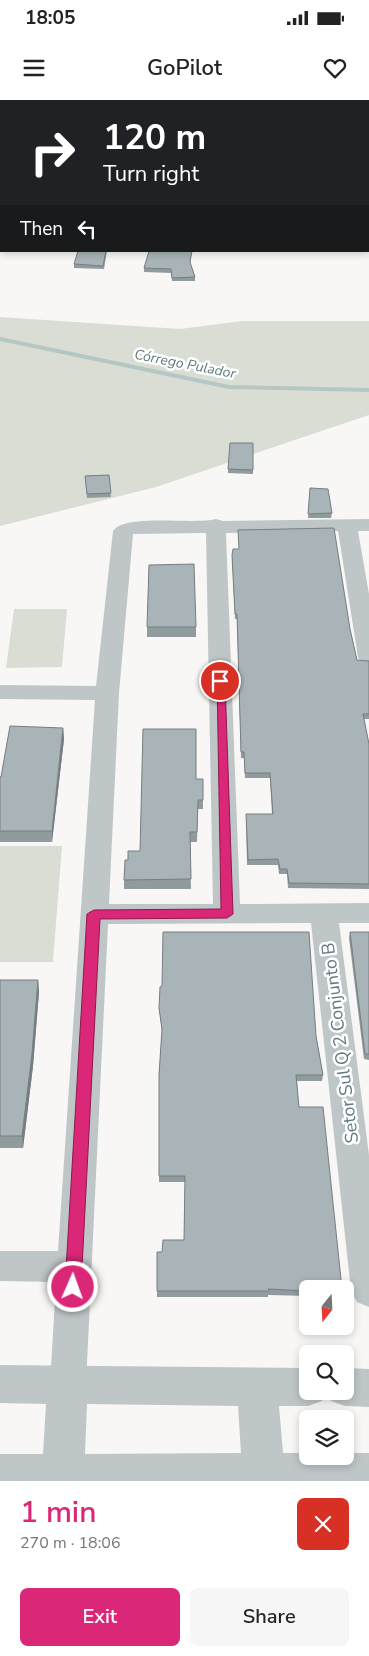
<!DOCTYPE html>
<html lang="en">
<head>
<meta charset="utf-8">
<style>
  body { margin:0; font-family:"Nunito Sans",sans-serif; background:#f6f6f6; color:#222; height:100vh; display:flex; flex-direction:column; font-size:19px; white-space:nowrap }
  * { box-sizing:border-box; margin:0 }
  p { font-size:16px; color:#767676 }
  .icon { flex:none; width:28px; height:28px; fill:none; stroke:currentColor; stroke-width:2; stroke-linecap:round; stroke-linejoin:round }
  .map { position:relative; height:1381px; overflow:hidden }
  .drawer { display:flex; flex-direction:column; background:#fff; flex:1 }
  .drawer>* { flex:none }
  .banner { position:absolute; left:0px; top:0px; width:370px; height:152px; box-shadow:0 2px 8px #0003; background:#202124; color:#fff; overflow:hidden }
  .needle { width:32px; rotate:198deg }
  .buttons { position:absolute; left:299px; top:1180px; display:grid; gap:10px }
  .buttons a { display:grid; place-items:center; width:55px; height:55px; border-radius:8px; background:#fff; box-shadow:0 2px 8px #0003; font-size:25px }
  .pin { position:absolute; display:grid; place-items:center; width:42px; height:42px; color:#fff; margin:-21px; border:2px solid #fff; border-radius:50%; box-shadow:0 1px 5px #0007 }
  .me { position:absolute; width:55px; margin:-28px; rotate:2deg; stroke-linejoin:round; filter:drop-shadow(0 0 4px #0008) }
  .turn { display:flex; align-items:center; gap:18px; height:105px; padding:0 20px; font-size:22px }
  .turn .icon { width:65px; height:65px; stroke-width:2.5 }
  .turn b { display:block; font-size:35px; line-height:42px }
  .then { display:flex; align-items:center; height:48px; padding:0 20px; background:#0003; gap:10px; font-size:19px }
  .round { display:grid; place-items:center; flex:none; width:52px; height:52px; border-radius:8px; background:#f6f6f6 }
  .headline { display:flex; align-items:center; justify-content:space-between; height:85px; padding:0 20px }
  h1 { font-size:30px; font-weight:600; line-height:38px; color:#db2777 }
  .button { display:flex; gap:10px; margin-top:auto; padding:10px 20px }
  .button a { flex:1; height:58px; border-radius:8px; background:#db2777; color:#fff; font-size:20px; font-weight:600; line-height:58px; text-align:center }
  .button a+a { background:#f6f6f6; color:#222 }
  .status { display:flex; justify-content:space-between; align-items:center; height:35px; padding:0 25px; background:#fff; direction:ltr }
  .status svg { height:14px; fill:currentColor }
  header { display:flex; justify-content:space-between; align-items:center; height:65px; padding:0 20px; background:#fff; font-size:22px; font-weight:600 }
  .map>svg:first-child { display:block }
  .green { fill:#d9ddd4 }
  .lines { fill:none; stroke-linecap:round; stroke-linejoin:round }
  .stream { stroke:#b4c7c7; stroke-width:4 }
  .minor { fill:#bfc6c8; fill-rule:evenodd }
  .tertiary { fill:#bfc6c8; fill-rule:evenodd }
  .wall { fill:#909b9d }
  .shaded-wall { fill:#767e80 }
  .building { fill:#a8b4b7; stroke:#767e80 }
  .route { fill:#db2777; stroke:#8e194d }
  .labels { text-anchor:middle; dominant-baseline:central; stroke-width:5; stroke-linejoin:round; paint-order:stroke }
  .far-water-label { font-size:14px; font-style:italic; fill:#5d7a7c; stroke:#fff }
  .near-street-label { font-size:18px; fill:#627a81; stroke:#fff }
</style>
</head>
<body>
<div class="status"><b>18:05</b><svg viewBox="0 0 49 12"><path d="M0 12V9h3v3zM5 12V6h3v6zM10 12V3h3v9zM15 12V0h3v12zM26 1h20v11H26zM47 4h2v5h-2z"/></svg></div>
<header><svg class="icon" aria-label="menu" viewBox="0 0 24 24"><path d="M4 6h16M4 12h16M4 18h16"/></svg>GoPilot<svg class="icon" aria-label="heart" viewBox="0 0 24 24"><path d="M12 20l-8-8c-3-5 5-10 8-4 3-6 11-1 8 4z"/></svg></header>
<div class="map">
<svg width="369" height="1381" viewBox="0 0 369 1381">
  <rect width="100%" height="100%" fill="#f8f7f5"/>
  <g class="green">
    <path d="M0 217 180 229 242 221H369V315L156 387 0 426Z"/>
    <path d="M14 509H67L62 567 6 568Z"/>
    <path d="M0 746H62L53 862H0Z"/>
  </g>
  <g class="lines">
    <path class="stream" d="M0 239 229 287 369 290"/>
    <g class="minor">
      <rect x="0" y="21" width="1" height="6"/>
      <path d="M216 419 223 421 369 419V431H358L369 494V564L361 562 358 557 338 431 226 433 240 804 369 803V823H339L369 1055V1207L357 1202 351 1191 311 823 108 824 86 1284 81 1296 68 1302 55 1296 50 1284 56 1182 0 1181V1151H58L95 600 0 599V585L96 586 113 431C125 413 194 425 216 419ZM206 433 213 804H109L119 593 133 434Z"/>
    </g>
    <g class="tertiary">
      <path d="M0 1265 308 1268V1291H326L322 1301 308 1306H279L283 1353H308V1356H345V1353H369V1381H0V1354H43L46 1304 0 1303ZM87 1304 238 1306 241 1353 85 1354Z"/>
      <path d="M345 1268 369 1269V1307L345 1306 331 1301 327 1291H345Z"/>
    </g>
  </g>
  <g class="wall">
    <path d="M107 151 104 169 74 168V164Z"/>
    <path d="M192 151 190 164 195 177V181H172L171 173 144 172V168Z"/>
    <path d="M253 343V374L228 373V369Z"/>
    <path d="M109 375 111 397 87 398 85 376Z"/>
    <path d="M310 388 332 413 331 418H308Z"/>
    <path d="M232 455 350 529 357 560 369 561V619H364L369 644V789L288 788 287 774H279L278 765H247L246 720 272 714 270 678H245L244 658H241L237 519H235Z"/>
    <rect x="147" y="527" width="49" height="10"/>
    <path d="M63 628 64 639 52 742H0V677Z"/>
    <path d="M196 679H203V709H198L197 742H190L191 789H124V780L128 760 140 751Z"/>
    <path d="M350 832H369V960L364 959 349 838Z"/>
    <path d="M0 880H38L39 892 33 966 23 1048H0Z"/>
    <path d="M159 908 316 936 323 975 322 981H297L308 1196 268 1195V1197H157V1152H162L184 1140 185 1082H159V975L162 932Z"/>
  </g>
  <g class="shaded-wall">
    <path d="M63 628 64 639 52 742V731Z"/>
    <path d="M38 880 39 892 33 966 23 1048 22 1036Z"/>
  </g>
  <g class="building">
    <path d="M78 151H106L103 166 74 164Z"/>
    <path d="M149 151H192L190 162 195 177 172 178 171 169 144 168Z"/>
    <path d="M230 343H253V370L228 369Z"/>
    <path d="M109 375 111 393 87 394 85 376Z"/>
    <path d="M310 388 328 389 332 413 308 414Z"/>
    <path d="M334 428 350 529 357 560 369 561V614H363L369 644V784L289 783 287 769H280L278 759 248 760 246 714H273L270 673H245L244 652H241L237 514H235L232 455 233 449H239L238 430Z"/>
    <path d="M194 464 196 527H147L149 465Z"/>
    <path d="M10 626 63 628 52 731H0V677H1Z"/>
    <path d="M143 629H196V679H203V700H198L197 732H190L191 779 124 780 125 760H128V751H140Z"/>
    <path d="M163 832H309L316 936 323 975H296L299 1007H323L342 1189H308V1191L268 1189 269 1191H157V1152H162L163 1140H184L185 1076H159V975L162 929 159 908 160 887 162 886Z"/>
    <path d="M350 832H369V954H365Z"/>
    <path d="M0 880H38L32 954 22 1036H0Z"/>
  </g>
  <path class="route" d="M217 578H224L225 581 233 814 227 818 100 819 81 1187 78 1192 73 1194 67 1192 65 1187 87 814 94 810 221 809Z"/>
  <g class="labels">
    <g class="far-water-label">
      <text transform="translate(185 264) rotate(11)">Córrego Pulador</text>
    </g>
    <g class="near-street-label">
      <text transform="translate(340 943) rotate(-97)">Setor Sul Q 2 Conjunto B</text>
    </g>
  </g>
</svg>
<div class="buttons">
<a><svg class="needle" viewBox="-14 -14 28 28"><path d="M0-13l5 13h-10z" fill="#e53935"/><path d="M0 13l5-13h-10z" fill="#767676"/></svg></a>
<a><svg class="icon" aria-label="search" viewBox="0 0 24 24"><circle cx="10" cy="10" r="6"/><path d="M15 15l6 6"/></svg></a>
<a><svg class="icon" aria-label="layers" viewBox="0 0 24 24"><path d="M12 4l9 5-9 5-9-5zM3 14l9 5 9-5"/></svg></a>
</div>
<div class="pin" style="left:220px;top:581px;background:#d93025"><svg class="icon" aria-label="arrive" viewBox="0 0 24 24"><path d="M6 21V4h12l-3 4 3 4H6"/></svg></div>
<svg class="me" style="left:73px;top:1187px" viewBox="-20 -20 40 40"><circle r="17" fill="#db2777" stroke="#fff" stroke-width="3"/><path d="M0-11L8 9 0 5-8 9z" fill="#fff"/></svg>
<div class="banner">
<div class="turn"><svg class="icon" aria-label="right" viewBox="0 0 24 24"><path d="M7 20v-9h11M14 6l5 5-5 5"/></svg><div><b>120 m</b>Turn right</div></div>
<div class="then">Then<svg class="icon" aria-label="left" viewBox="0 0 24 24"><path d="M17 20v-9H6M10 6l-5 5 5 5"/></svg></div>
</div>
</div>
<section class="drawer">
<div class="headline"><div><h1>1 min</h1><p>270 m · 18:06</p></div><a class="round" style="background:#d93025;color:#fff"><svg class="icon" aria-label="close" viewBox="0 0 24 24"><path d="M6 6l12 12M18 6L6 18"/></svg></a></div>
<div class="button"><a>Exit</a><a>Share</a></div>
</section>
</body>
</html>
